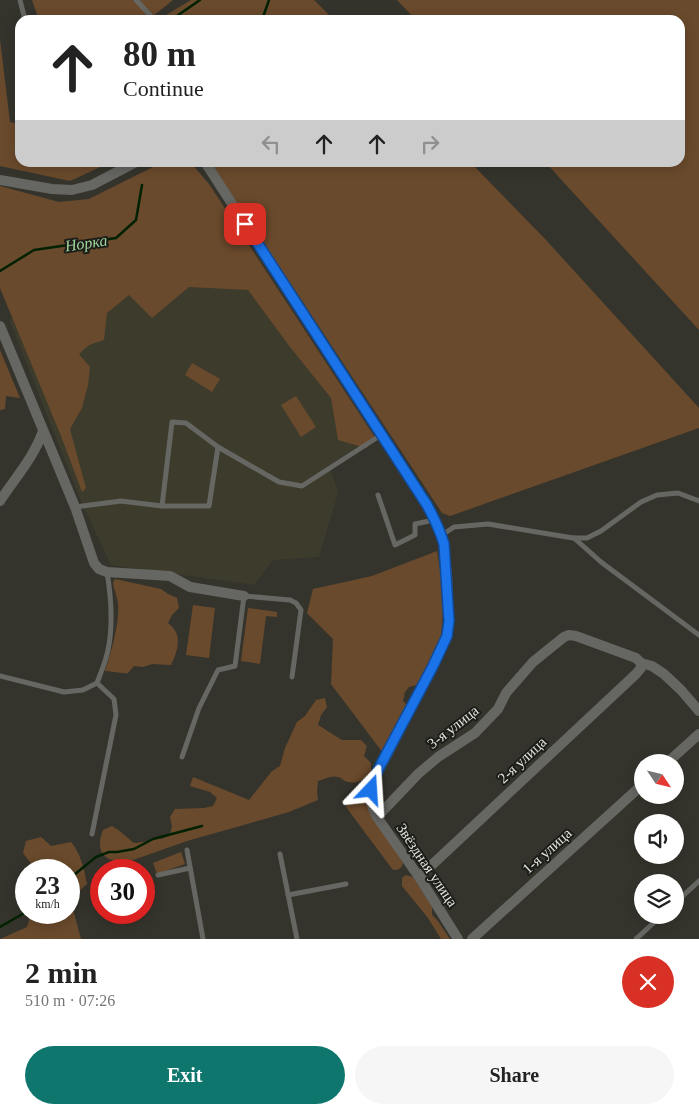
<!DOCTYPE html>
<html lang="en">
<head>
<meta charset="utf-8">
<style>
  body { margin:0; font-family:"Times New Roman",serif; background:#f6f6f6; color:#222; height:100vh; display:flex; flex-direction:column; font-size:19px; white-space:nowrap }
  * { box-sizing:border-box; margin:0 }
  p { font-size:16px; color:#767676 }
  .icon { flex:none; width:28px; height:28px; fill:none; stroke:currentColor; stroke-width:2; stroke-linecap:round; stroke-linejoin:round }
  .map { position:relative; height:939px; overflow:hidden }
  .drawer { display:flex; flex-direction:column; background:#fff; flex:1 }
  .drawer>* { flex:none }
  .top-card { position:absolute; left:15px; top:15px; width:670px; height:152px; border-radius:15px; box-shadow:0 2px 12px #0003; background:#fff; color:#222; overflow:hidden }
  .needle { width:32px; rotate:125deg }
  .fabs { position:absolute; left:634px; top:754px; display:grid; gap:10px }
  .fabs a { display:grid; place-items:center; width:50px; height:50px; border-radius:50%; background:#fff; box-shadow:0 2px 12px #0003; font-size:25px }
  .speed { position:absolute; left:15px; top:859px; display:flex; gap:10px; font-size:25px; font-weight:700; text-align:center }
  .speed>* { display:grid; place-content:center; width:65px; height:65px; border-radius:50%; background:#fff; box-shadow:0 2px 12px #0003; line-height:1 }
  .speed small { font-size:12px; font-weight:400 }
  .speed .limit { border:8px solid #d22; background:#fff; color:#111 }
  .pin { position:absolute; display:grid; place-items:center; width:42px; height:42px; color:#fff; margin:-21px; border-radius:10px; box-shadow:0 2px 8px #0006 }
  .me { position:absolute; width:55px; margin:-28px; rotate:20deg; stroke-linejoin:round; filter:drop-shadow(0 0 4px #0008) }
  .turn { display:flex; align-items:center; gap:18px; height:105px; padding:0 25px; font-size:22px }
  .turn .icon { width:65px; height:65px; stroke-width:2.5 }
  .turn b { display:block; font-size:35px; line-height:42px }
  .lanes { display:flex; align-items:center; height:48px; padding:0 25px; background:#0003; justify-content:center; gap:25px; direction:ltr }
  .lanes .off { opacity:.35 }
  .round { display:grid; place-items:center; flex:none; width:52px; height:52px; border-radius:26px; background:#f6f6f6 }
  .head { display:flex; align-items:center; justify-content:space-between; height:85px; padding:0 25px }
  h1 { font-size:30px; font-weight:700; line-height:38px }
  .primary-button { display:flex; gap:10px; margin-top:auto; padding:10px 25px }
  .primary-button a { flex:1; height:58px; border-radius:30px; background:#0f766e; color:#fff; font-size:20px; font-weight:700; line-height:58px; text-align:center }
  .primary-button a+a { background:#f6f6f6; color:#222 }
  .map>svg:first-child { display:block }
  .built { fill:#3c3b2c }
  .green { fill:#6a4a2c }
  .lines { fill:none; stroke-linecap:round; stroke-linejoin:round }
  .stream { stroke:#012102; stroke-width:2.5 }
  .lane { stroke:#666763; stroke-width:5 }
  .street { stroke:#666763; stroke-width:10 }
  .route-casing { stroke:#114b97; stroke-width:12 }
  .route { stroke:#1a73e8; stroke-width:9 }
  .labels { text-anchor:middle; dominant-baseline:central; stroke-width:4; stroke-linejoin:round; paint-order:stroke }
  .street-label { font-size:15px; fill:#e4e4df; stroke:#1c1c18 }
  .water-label { font-size:16px; font-style:italic; fill:#9fd69c; stroke:#1c1c18 }
</style>
</head>
<body>
<div class="map">
<svg width="699" height="939" viewBox="0 0 699 939">
  <rect width="100%" height="100%" fill="#35342c"/>
  <path class="built" d="M206 254 258 269 372 437 328 466 332 473 338 493 319 557 273 560 254 585 111 565 83 506 9 319Z"/>
  <g class="green">
    <path d="M32 0H173L148 20H39Z"/>
    <path d="M191 0H314L334 20H158Z"/>
    <path d="M397 0H699V330L546 163 680 162V20H416Z"/>
    <path d="M0 40 10 122 20 124V162L109 163 70 181 0 166Z"/>
    <path d="M161 163H191L209 184 376 439 366 448 338 440 331 398 290 347 248 290 189 287 152 318 129 295 107 313 104 340 89 345 79 354 90 367 88 385 82 408 70 429 86 488 82 492 61 436 0 288V186L59 202 89 199Z"/>
    <path d="M211 163H471L546 240 699 408V428L450 516 442 513Z"/>
    <path d="M0 350 20 398 6 396 5 409 0 410Z"/>
    <path d="M192 363 220 379 212 392 185 375Z"/>
    <path d="M296 396 316 427 301 437 281 405Z"/>
    <path d="M437 551 444 595 441 640 417 685 409 687 405 692 403 701 407 705 383 753 331 684 333 639 307 613 313 589 372 576Z"/>
    <path d="M115 579 161 589 168 594 177 598 179 608 172 615 168 623C170 625 172 626 174 629 182 639 176 655 171 665L152 664 143 667 134 666C132 668 130 671 128 673 124 674 110 671 105 671 111 653 120 622 118 603 117 596 114 590 113 583Z"/>
    <path d="M193 605 215 608 209 658 186 655Z"/>
    <path d="M248 608 277 612V617L266 616 260 664 241 661Z"/>
    <path d="M325 698 327 707 321 715 318 725 342 740H361L367 746 364 756 371 763V773C364 780 356 785 345 781 343 780 341 777 338 777 332 775 324 779 318 781L317 791 318 800 289 812 187 841 119 865C115 859 110 861 106 857 97 850 100 838 103 830L112 826C121 831 126 837 134 843L144 842 153 839H161L170 835 172 826 170 817 175 809 204 808 213 806 217 798 210 792 190 786 193 777 249 800 272 771 280 766 285 748 297 722 305 716 316 700Z"/>
    <path d="M355 799 365 802 403 863C401 869 399 870 393 870L346 807 351 800Z"/>
    <path d="M41 837 51 846 71 842C81 854 84 869 87 884L69 900 74 913 81 939H0L27 927 31 913 69 912V870H36L23 853 26 841Z"/>
    <path d="M181 852 185 864 157 874 153 863Z"/>
    <path d="M406 875 413 877 432 907V915C440 922 444 931 450 939H441L428 918 402 886V878Z"/>
  </g>
  <g class="lines">
    <g class="stream">
      <path d="M171 20 200 0"/>
      <path d="M262 20 269 0"/>
      <path d="M0 271 34 250 116 238 136 220 142 185"/>
      <path d="M69 879 96 857 109 852H117L134 849 153 839 202 826"/>
      <path d="M0 927 26 912"/>
    </g>
    <g class="lane">
      <path d="M20 0 25 20"/>
      <path d="M136 0 150 15V20"/>
      <path d="M378 495 395 545 415 535V524L434 520"/>
      <path d="M162 506 172 422 186 423 218 447"/>
      <path d="M75 507 121 501 162 506H209L218 447 279 482 302 486 381 435"/>
      <path d="M442 535 454 527 488 524 573 538H587L601 531 641 502 657 495 678 493 699 501"/>
      <path d="M574 538 601 562 699 635"/>
      <path d="M0 676 64 692 83 690 97 683C101 672 106 661 108 650 113 626 111 596 107 572"/>
      <path d="M182 757 199 708 218 670 235 666 244 596 290 600 296 603 301 610 292 677"/>
      <path d="M92 834 116 715 114 699 97 683"/>
      <path d="M187 850 203 939"/>
      <path d="M280 854 297 939"/>
      <path d="M158 875 190 868"/>
      <path d="M288 895 346 884"/>
      <path d="M675 903 699 881"/>
      <path d="M636 939 662 915"/>
    </g>
    <g class="street">
      <path d="M205 162 427 505 435 520 442 535 447 574 449 621 447 636 441 650 374 780C370 795 369 803 377 817L419 877 458 939"/>
      <path d="M0 180 52 189 72 190 92 185 136 162"/>
      <path d="M0 326 75 507 94 563 99 569 107 572 170 576 190 587 244 596"/>
      <path d="M0 501C15 478 34 457 43 431"/>
      <path d="M668 762 699 734"/>
      <path d="M377 817 418 774 438 757 475 733 498 709 506 693 533 662 564 637 569 635 576 636 636 658 641 663 652 666 664 674 681 690 699 711"/>
      <path d="M419 877 636 674 641 668V663"/>
      <path d="M472 939 642 785"/>
    </g>
  </g>
  <g class="lines">
    <g class="route-casing">
      <path id="route" d="M245 224 427 505C434 518 440 530 444 544L449 621 447 636 433 666 380 766 374 780 371 790"/>
    </g>
    <use href="#route" class="route"/>
  </g>
  <g class="labels">
    <g class="street-label">
      <text transform="translate(453 727) rotate(-38)">3-я улица</text>
      <text transform="translate(522 760) rotate(-43)">2-я улица</text>
      <text transform="translate(547 851) rotate(-42)">1-я улица</text>
      <text transform="translate(427 865) rotate(56)">Звёздная улица</text>
    </g>
    <g class="water-label">
      <text transform="translate(86 243) rotate(-8)">Норка</text>
    </g>
  </g>
</svg>
<div class="fabs">
<a><svg class="needle" viewBox="-14 -14 28 28"><path d="M0-13l5 13h-10z" fill="#e53935"/><path d="M0 13l5-13h-10z" fill="#767676"/></svg></a>
<a><svg class="icon" aria-label="sound" viewBox="0 0 24 24"><path d="M4 9h4l5-4v14l-5-4H4zM17 9q2 3 0 6"/></svg></a>
<a><svg class="icon" aria-label="layers" viewBox="0 0 24 24"><path d="M12 4l9 5-9 5-9-5zM3 14l9 5 9-5"/></svg></a>
</div>
<div class="speed"><div>23<small>km/h</small></div><div class="limit">30</div></div>
<div class="pin" style="left:245px;top:224px;background:#d93025"><svg class="icon" aria-label="arrive" viewBox="0 0 24 24"><path d="M6 21V4h12l-3 4 3 4H6"/></svg></div>
<svg class="me" style="left:371px;top:790px" viewBox="-20 -20 40 40"><path d="M0-17L14 15 0 8-14 15z" fill="#1a73e8" stroke="#fff" stroke-width="4"/></svg>
<div class="top-card">
<div class="turn"><svg class="icon" aria-label="ahead" viewBox="0 0 24 24"><path d="M12 20V5M6 11l6-6 6 6"/></svg><div><b>80 m</b>Continue</div></div>
<div class="lanes"><svg class="icon off" aria-label="left" viewBox="0 0 24 24"><path d="M17 20v-9H6M10 6l-5 5 5 5"/></svg><svg class="icon" aria-label="ahead" viewBox="0 0 24 24"><path d="M12 20V5M6 11l6-6 6 6"/></svg><svg class="icon" aria-label="ahead" viewBox="0 0 24 24"><path d="M12 20V5M6 11l6-6 6 6"/></svg><svg class="icon off" aria-label="right" viewBox="0 0 24 24"><path d="M7 20v-9h11M14 6l5 5-5 5"/></svg></div>
</div>
</div>
<section class="drawer">
<div class="head"><div><h1>2 min</h1><p>510 m · 07:26</p></div><a class="round" style="background:#d93025;color:#fff"><svg class="icon" aria-label="close" viewBox="0 0 24 24"><path d="M6 6l12 12M18 6L6 18"/></svg></a></div>
<div class="primary-button"><a>Exit</a><a>Share</a></div>
</section>
</body>
</html>
